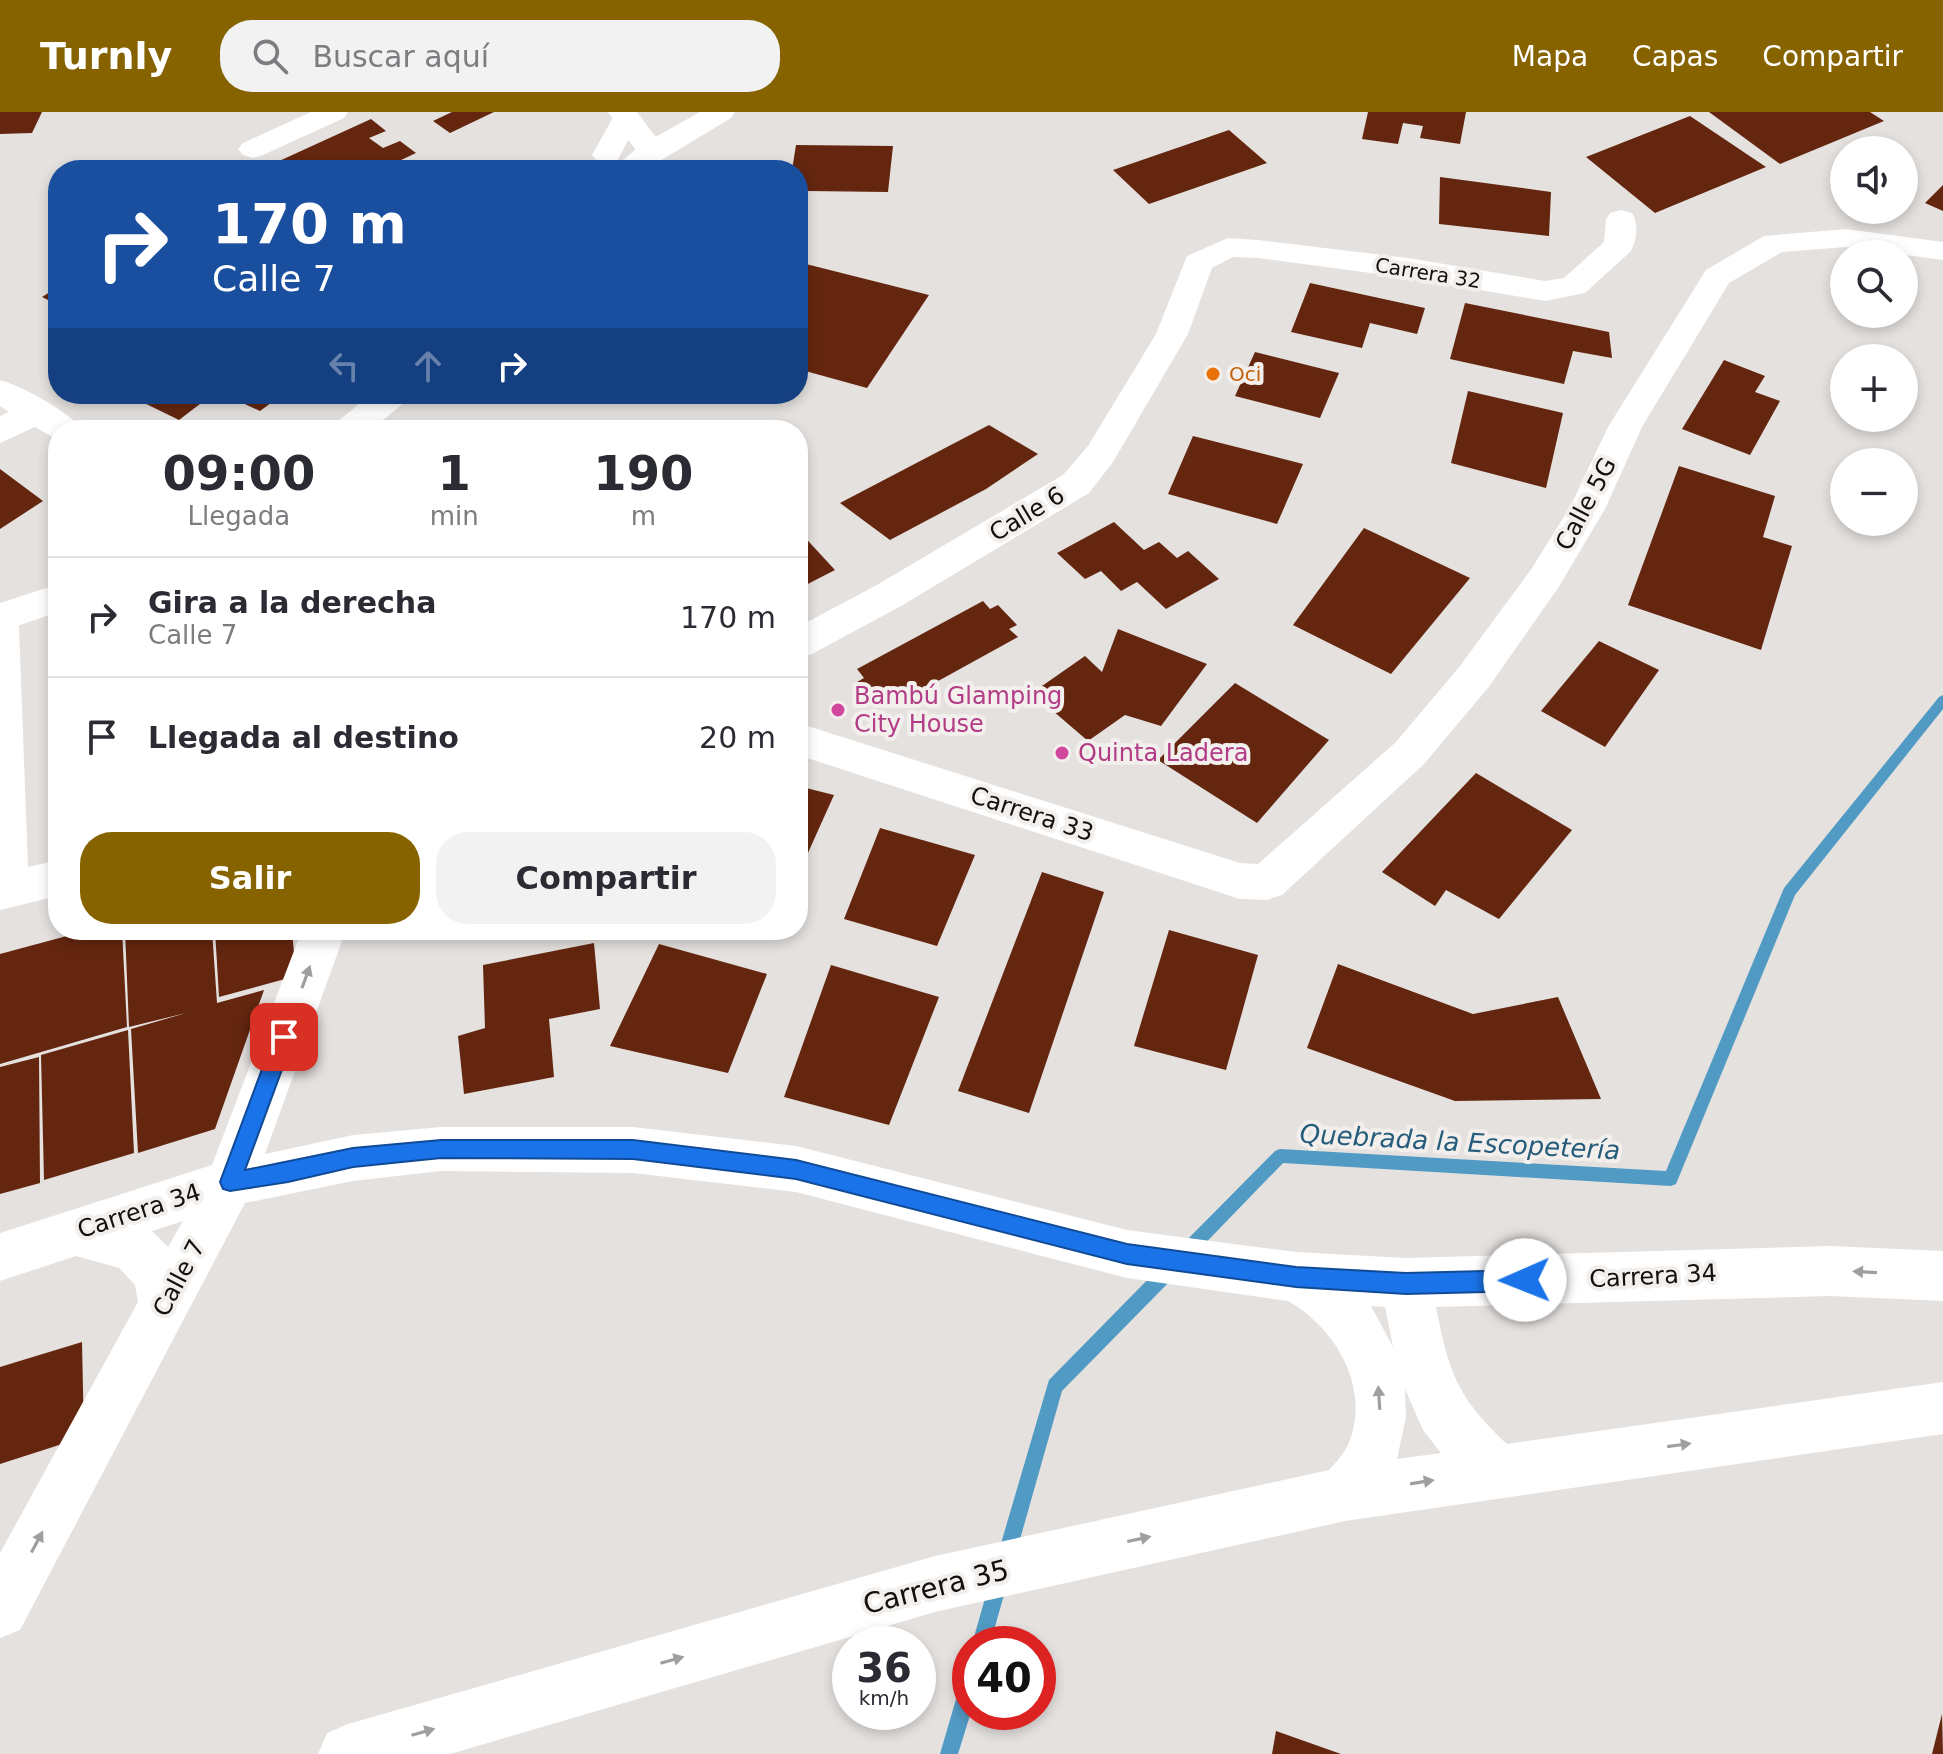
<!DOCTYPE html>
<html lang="es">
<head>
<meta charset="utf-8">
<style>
  body { margin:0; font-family:"DejaVu Sans",sans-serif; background:#f2f2f3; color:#2b2b33; height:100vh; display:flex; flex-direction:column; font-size:30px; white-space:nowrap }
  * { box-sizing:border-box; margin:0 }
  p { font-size:26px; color:#7c7c81 }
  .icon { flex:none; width:44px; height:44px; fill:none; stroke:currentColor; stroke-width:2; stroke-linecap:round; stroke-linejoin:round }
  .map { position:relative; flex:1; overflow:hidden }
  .details { position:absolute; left:48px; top:308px; width:760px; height:520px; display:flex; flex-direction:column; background:#fff; border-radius:32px; box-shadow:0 4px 12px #0003 }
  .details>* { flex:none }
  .top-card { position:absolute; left:48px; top:48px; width:760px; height:244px; border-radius:32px; box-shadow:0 4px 12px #0003; background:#1a4fa0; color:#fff; overflow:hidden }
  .tools { position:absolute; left:1830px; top:24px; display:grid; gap:16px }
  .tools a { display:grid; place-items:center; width:88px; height:88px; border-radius:50%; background:#fff; box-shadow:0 4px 12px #0003; font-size:40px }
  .speed { position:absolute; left:832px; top:1514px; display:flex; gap:16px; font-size:40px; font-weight:700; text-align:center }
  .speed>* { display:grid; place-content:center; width:104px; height:104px; border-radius:50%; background:#fff; box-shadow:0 4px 12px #0003; line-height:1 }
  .speed small { font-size:20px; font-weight:400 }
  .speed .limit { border:12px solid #d22; background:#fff; color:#111 }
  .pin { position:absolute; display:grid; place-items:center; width:68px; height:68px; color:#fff; margin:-34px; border-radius:16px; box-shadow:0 4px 12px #0006 }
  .me { position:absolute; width:88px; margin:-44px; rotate:269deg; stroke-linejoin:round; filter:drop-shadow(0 0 6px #0008) }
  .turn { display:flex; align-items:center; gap:28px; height:168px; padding:0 32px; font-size:36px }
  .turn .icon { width:104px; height:104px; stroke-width:2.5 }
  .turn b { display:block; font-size:56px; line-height:68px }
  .lanes { display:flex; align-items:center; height:76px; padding:0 32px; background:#0003; justify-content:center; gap:40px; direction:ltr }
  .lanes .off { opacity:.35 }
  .eta { display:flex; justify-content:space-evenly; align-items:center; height:136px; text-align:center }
  .eta b { font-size:48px; font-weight:700; line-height:56px }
  .cta { display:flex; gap:16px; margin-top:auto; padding:16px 32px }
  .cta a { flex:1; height:92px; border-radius:32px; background:#876300; color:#fff; font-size:32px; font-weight:700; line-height:92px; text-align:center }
  .cta a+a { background:#f2f2f3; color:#2b2b33 }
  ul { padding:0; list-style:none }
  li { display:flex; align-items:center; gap:24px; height:120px; padding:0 32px; border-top:2px solid #e1e1e2 }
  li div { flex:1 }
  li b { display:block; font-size:30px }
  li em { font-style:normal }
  header { display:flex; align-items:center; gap:48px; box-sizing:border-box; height:112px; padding:0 40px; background:#876300; color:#fff }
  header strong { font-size:38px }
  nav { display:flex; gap:44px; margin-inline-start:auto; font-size:28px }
  .search { width:560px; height:72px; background:#f2f2f3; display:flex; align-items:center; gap:20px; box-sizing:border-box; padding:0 28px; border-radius:32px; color:#7c7c81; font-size:30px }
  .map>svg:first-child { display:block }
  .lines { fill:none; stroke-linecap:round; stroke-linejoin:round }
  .stream { fill:#519ac4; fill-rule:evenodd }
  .building { fill:#64260f }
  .minor { fill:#fff; fill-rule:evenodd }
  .major { fill:#fff; fill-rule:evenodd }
  .oneway { fill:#a09f9f }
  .route { fill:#1a73e8; stroke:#114b97; stroke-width:2 }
  .food-dot { fill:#e8710a; stroke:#f2efec; stroke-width:3 }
  .hotel-dot { fill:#d1479c; stroke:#f2efec; stroke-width:3 }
  .labels { text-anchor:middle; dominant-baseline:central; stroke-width:8; stroke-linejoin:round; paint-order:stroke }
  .far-street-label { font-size:20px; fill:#11100f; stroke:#f2efec }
  .far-food-label { font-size:20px; fill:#c56008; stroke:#f2efec; text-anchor:start }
  .street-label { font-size:24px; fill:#11100f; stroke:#f2efec }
  .hotel-label { font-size:24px; fill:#b23c85; stroke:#f2efec; text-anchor:start }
  .water-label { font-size:26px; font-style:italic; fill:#255c7b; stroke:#f2efec }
  .near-street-label { font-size:28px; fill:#11100f; stroke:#f2efec }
</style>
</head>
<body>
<header>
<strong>Turnly</strong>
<div class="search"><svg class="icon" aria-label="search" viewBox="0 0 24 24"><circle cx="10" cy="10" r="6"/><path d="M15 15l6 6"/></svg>Buscar aquí</div>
<nav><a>Mapa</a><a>Capas</a><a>Compartir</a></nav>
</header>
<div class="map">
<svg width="1943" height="1642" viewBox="0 0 1943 1642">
  <rect width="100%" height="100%" fill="#e4e1df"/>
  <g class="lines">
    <g class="stream">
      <path d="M1943 583V597L1795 783 1676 1072 1671 1074 1283 1051 1191 1146 1185 1149 1179 1146 1177 1141 1179 1136 1275 1039 1280 1037 1666 1059 1784 776 1939 585Z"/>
      <path d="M1168 1151 1174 1153 1176 1159 1174 1165 1062 1279 1015 1445 1012 1451 1006 1454 1000 1451 997 1445 1049 1268 1162 1153Z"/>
      <path d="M999 1460 1005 1463 1008 1469 990 1532H972L990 1469 993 1463Z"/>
      <path d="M970 1561 971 1600 958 1642H940L961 1570 963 1563Z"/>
    </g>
  </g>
  <g class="building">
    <path d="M0 0H42L32 21 0 22Z"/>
    <path d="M452 0H494L450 21 433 9Z"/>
    <path d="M1368 0H1466L1460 32 1420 26 1423 14 1403 11 1398 32 1362 27Z"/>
    <path d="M1709 0H1870L1884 9 1780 52Z"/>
    <path d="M1690 4 1766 55 1655 101 1586 45Z"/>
    <path d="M371 7 386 19 369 26 383 36 400 29 416 41 380 58H310L306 55 269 58 266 55Z"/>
    <path d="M1229 18 1267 51 1149 92 1113 58Z"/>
    <path d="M796 33 893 34 888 80 807 79 798 127V58H792Z"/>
    <path d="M1440 65 1551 80 1549 124 1439 112Z"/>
    <path d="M1943 73V99L1925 91Z"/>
    <path d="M798 150 929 183 867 276 798 257V236L804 228 798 226Z"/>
    <path d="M1310 171 1425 196 1417 222 1370 211 1362 236 1291 220Z"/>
    <path d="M58 175V193L42 185Z"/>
    <path d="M1465 191 1609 220 1612 246 1573 239 1564 272 1450 247Z"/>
    <path d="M1255 240 1339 261 1320 306 1235 284Z"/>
    <path d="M1724 248 1765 264 1755 280 1780 289 1750 343 1682 317Z"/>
    <path d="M1468 279 1563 301 1546 376 1451 351Z"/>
    <path d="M139 282H213L179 308 134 286Z"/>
    <path d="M223 282H283L260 299Z"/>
    <path d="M989 313 1038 342 986 377 890 428 840 391Z"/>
    <path d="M1193 324 1303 352 1277 412 1168 382Z"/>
    <path d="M1679 354 1775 384 1763 425 1792 434 1761 538 1628 493Z"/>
    <path d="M0 357 43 389 0 417Z"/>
    <path d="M1114 410 1144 438 1159 430 1177 446 1188 439 1219 467 1166 497 1137 470 1121 479 1101 459 1085 467 1057 441Z"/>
    <path d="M1364 416 1470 466 1391 562 1293 513Z"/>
    <path d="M798 418 835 458 798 477Z"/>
    <path d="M983 489 990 497 998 493 1017 513 1009 517 1018 525 891 595 883 587 875 591 857 570 864 566 857 557Z"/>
    <path d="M1118 517 1207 552 1161 614 1125 603 1088 629 1032 581 1085 544 1102 560Z"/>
    <path d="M1599 529 1659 558 1605 635 1541 599Z"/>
    <path d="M1235 571 1329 628 1257 711 1158 648Z"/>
    <path d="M1476 661 1572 718 1499 807 1446 778 1435 794 1382 760Z"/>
    <path d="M798 674 834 683 798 763Z"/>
    <path d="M880 716 975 743 937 834 844 807Z"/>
    <path d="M1042 760 1104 780 1029 1001 958 979Z"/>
    <path d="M89 818H122L127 915 0 952V842Z"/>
    <path d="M125 818H212L217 891 264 878 215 1017 138 1041 131 917 186 901 129 915Z"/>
    <path d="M215 818H292L296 864 219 885Z"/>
    <path d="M1169 818 1258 843 1226 958 1134 934Z"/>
    <path d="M594 831 600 897 549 907 554 965 464 982 458 924 485 916 483 853Z"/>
    <path d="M659 832 767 862 728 961 610 934Z"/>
    <path d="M1338 852 1473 902 1558 885 1601 987 1455 989 1307 936Z"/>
    <path d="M831 853 939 885 889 1013 784 985Z"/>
    <path d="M128 918 134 1041 44 1068 41 943Z"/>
    <path d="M39 945 40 1071 0 1082V955Z"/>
    <path d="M82 1230 84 1325 0 1352V1255Z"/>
    <path d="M1942 1602 1943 1642H1932Z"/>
    <path d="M1276 1619 1341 1642H1272Z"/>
  </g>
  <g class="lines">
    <g class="minor">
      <path d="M311 0H348L344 6 263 43 253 46 243 43 238 37 243 31Z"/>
      <path d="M608 0H637L666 39 661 45 651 48 641 45Z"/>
      <path d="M1621 98 1632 101C1639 111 1637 129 1630 140L1585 181 1545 189 1408 166 1258 146 1233 145 1212 156 1188 222 1113 350 1089 381 901 494 812 542 798 547V515L875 474 1063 363 1088 334 1156 222 1187 144 1228 126 1258 128 1408 146 1545 169 1564 166 1604 130 1606 107 1610 101Z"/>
      <path d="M1846 117 1943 130V148L1846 135 1782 140 1729 171 1642 315 1605 397 1558 476 1488 576 1424 652 1282 783 1267 788 1240 787 798 643V611L1240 751 1258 752 1396 630 1460 554 1532 456 1570 395 1608 315 1706 158 1764 124Z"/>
      <path d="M0 268C20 273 72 301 82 318H58V328L35 315 0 331V304L9 300 0 294Z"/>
      <path d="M0 501 14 505 19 515 28 755 58 748V784L0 798Z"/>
      <path d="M302 818H346L265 1042 353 1023 441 1015H633L796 1034 1127 1118 1296 1140 1406 1146 1830 1134 1943 1139V1189L1830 1184 1436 1195C1449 1261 1457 1285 1507 1332L1943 1270V1322L1345 1409 935 1500 450 1642H318L327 1621 348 1612 935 1444 1329 1358C1336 1350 1344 1342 1348 1333 1372 1277 1336 1216 1288 1189L1127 1166 796 1080 633 1061 441 1059 353 1069 245 1091 20 1518 0 1526V1441L138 1190 135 1173 119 1156 76 1144 0 1169V1121L212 1053ZM183 1109 168 1135 152 1119ZM1371 1194 1385 1195 1393 1235ZM1405 1277 1423 1318 1441 1341 1397 1347 1406 1305Z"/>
    </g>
    <g class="major">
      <path d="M616 0H636L640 6 617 49 607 52 597 49 592 43Z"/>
      <path d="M700 0H735L731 6 645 58H611L641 33Z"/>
      <path d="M371 282H410L405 290 371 318H332L337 310Z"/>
      <path d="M58 472V500L0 520V491Z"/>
    </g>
  </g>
  <defs><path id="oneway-solid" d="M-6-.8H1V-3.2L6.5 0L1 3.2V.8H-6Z" transform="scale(2)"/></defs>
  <g class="oneway">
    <use href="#oneway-solid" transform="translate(306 865) rotate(-70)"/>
    <use href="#oneway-solid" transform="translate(1865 1160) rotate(-177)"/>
    <use href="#oneway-solid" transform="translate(1379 1286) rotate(-94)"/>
    <use href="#oneway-solid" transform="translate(1679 1333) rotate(-8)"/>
    <use href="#oneway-solid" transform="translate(1422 1370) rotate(-9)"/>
    <use href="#oneway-solid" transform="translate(1139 1427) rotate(-12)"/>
    <use href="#oneway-solid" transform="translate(37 1430) rotate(-62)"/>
    <use href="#oneway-solid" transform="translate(672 1548) rotate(-16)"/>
    <use href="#oneway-solid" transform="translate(423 1620) rotate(-16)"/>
  </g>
  <path class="route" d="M284 917 291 919 294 925 245 1058 353 1036 441 1028H633L796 1048 1127 1132 1296 1155 1406 1161 1525 1158 1532 1161 1535 1168 1532 1176 1525 1179 1406 1182 1296 1175 1127 1152 796 1067 633 1047 441 1046 353 1055 288 1070 230 1079 223 1077 220 1070 274 925 277 919Z"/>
  <circle class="food-dot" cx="1213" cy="262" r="8"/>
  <g class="hotel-dot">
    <circle cx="838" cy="598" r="8"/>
    <circle cx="1062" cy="641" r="8"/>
  </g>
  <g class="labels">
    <g class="far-street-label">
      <text transform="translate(1428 161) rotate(9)">Carrera 32</text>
    </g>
    <g class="far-food-label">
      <text x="1229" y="262">Oci</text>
    </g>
    <g class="street-label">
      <text transform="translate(1586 392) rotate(-62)">Calle 5G</text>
      <text transform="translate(1027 402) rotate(-31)">Calle 6</text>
      <text transform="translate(1032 702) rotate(18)">Carrera 33</text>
      <text transform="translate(139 1099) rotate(-18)">Carrera 34</text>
      <text transform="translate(1653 1164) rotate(-3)">Carrera 34</text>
      <text transform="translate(179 1166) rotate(-62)">Calle 7</text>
    </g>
    <g class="hotel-label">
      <text x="854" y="584">Bambú Glamping<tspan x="854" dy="28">City House</tspan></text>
      <text x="1078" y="641">Quinta Ladera</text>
    </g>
    <g class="water-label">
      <text transform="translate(1460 1030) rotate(3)">Quebrada la Escopetería</text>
    </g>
    <g class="near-street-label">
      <text transform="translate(936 1475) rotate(-14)">Carrera 35</text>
    </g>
  </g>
</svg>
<div class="tools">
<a><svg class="icon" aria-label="sound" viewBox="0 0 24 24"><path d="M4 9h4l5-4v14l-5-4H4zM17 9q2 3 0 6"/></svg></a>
<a><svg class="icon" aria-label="search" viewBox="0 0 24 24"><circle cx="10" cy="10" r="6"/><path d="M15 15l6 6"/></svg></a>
<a>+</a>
<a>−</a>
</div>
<div class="speed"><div>36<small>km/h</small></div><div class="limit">40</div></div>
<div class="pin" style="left:284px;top:925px;background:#d93025"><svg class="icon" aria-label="arrive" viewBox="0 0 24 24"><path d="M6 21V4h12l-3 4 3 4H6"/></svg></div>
<svg class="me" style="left:1525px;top:1168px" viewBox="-20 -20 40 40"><circle r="19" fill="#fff"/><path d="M0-13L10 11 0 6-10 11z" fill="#1a73e8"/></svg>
<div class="top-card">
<div class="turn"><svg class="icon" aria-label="right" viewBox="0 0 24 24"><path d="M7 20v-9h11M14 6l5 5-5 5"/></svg><div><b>170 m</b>Calle 7</div></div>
<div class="lanes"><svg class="icon off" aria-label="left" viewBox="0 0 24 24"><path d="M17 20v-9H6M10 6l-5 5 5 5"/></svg><svg class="icon off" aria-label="ahead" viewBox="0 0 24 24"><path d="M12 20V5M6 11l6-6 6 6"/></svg><svg class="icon" aria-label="right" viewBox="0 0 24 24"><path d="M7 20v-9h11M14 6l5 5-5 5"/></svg></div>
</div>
<section class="details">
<div class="eta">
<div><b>09:00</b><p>Llegada</p></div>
<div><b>1</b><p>min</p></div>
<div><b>190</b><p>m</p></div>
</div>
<ul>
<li><svg class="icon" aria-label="right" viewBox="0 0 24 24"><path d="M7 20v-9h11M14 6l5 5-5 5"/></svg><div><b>Gira a la derecha</b><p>Calle 7</p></div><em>170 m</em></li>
<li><svg class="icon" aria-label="arrive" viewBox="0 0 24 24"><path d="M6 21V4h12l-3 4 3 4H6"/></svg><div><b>Llegada al destino</b></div><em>20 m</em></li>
</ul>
<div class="cta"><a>Salir</a><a>Compartir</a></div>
</section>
</div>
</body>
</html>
